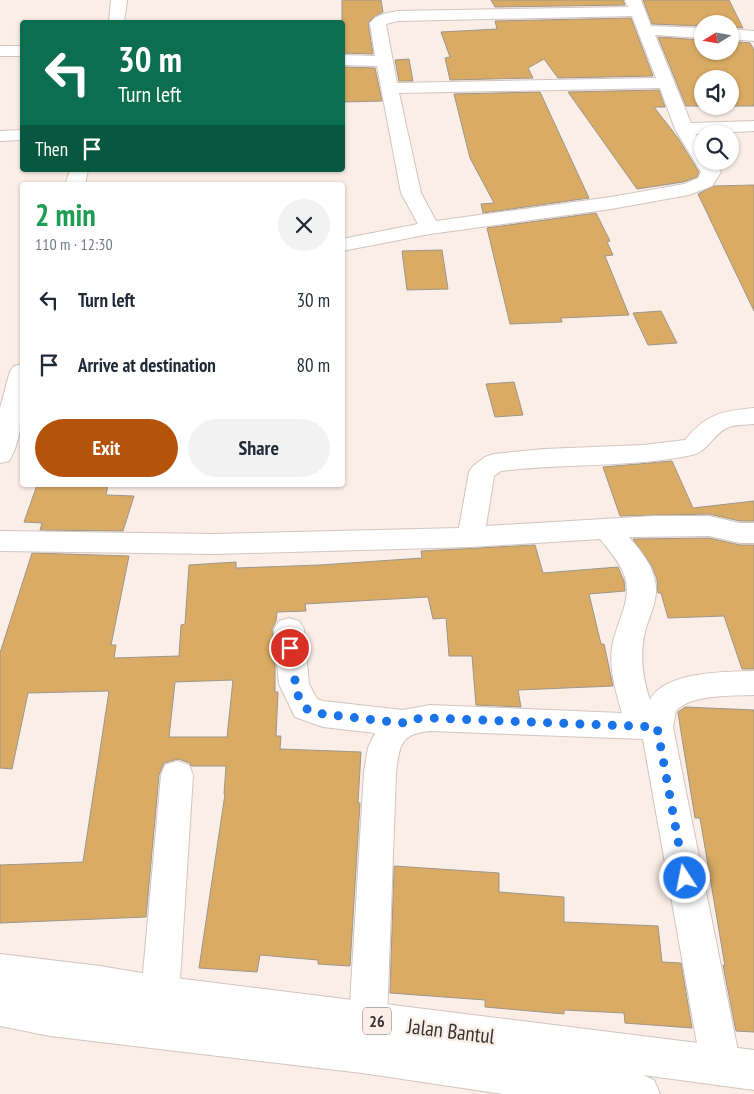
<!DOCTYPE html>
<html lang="en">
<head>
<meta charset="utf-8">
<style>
  body { margin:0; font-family:"PT Sans Narrow",sans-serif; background:#f2f2f3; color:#1f2937; height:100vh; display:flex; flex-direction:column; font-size:19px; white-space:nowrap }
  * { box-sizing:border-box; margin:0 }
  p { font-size:16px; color:#747a83 }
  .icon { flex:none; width:28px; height:28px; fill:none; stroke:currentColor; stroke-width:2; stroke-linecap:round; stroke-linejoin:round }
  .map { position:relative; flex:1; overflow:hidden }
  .side { position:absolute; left:20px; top:182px; width:325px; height:305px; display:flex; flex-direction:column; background:#fff; border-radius:5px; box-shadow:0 1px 4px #0004 }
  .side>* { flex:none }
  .banner { position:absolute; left:20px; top:20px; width:325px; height:152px; border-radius:5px; box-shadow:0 1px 4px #0004; background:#0b6e4f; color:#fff; overflow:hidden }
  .needle { width:32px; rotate:259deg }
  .fabs { position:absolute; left:694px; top:15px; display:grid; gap:10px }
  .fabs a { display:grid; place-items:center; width:45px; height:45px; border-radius:50%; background:#fff; box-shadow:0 1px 4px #0004; font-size:25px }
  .pin { position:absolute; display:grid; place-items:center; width:42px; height:42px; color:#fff; margin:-21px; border:2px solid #fff; border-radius:50%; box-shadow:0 1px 5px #0007 }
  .me { position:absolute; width:55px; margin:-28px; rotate:349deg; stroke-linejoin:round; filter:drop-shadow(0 0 4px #0008) }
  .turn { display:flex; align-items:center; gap:18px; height:105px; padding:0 15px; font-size:22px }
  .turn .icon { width:65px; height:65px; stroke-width:2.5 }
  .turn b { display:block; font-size:35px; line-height:42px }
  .then { display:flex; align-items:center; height:48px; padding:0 15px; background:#0003; gap:10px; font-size:19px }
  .round { display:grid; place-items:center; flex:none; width:52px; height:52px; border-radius:26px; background:#f2f2f3 }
  .headline { display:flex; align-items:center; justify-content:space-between; height:85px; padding:0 15px }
  h1 { font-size:30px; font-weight:600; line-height:38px; color:#1e9e55 }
  .primary-button { display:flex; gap:10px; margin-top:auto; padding:10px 15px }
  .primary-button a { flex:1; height:58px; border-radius:30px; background:#b45309; color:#fff; font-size:20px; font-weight:600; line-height:58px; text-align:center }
  .primary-button a+a { background:#f2f2f3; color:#1f2937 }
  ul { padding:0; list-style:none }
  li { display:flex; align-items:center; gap:15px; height:65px; padding:0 15px }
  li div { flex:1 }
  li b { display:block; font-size:19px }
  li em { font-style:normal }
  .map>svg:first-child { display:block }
  .building { fill:#d9ab64; stroke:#9d968c; fill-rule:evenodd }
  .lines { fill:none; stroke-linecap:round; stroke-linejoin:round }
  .street-casing { stroke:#d2c5be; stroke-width:2 }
  .primary-casing { stroke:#d2c5be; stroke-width:2 }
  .street { fill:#fff; fill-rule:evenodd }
  .primary { fill:#fff; fill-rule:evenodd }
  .route { stroke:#1a73e8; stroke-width:9; stroke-dasharray:0 16.2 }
  .labels { text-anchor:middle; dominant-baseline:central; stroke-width:5; stroke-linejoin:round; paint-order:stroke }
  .shield { fill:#fbeee7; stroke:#736c68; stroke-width:1 }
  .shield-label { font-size:16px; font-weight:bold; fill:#393431 }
  .near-street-label { font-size:21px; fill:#393431; stroke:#fbeee7 }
</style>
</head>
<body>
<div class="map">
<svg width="754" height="1094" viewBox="0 0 754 1094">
  <rect width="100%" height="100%" fill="#fbeee7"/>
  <g class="building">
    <path d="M342 0H381L383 12 375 16 368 23 373 54 342 53Z"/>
    <path d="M491 0H623L625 5 495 7Z"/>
    <path d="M643 0H729L743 28 730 27V24H702V26L652 24Z"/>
    <path d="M631 18 653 76 558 78 544 59 528 68 533 78 450 80 445 58 450 57 441 32 497 29 495 21Z"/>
    <path d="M658 37 702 40V51H730V41L750 43 754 50V106H730V79H702V106H686Z"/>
    <path d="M409 59 413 81H399L395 60Z"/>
    <path d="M342 67 375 68 382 101 342 102Z"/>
    <path d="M659 90 665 107H654L678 138 699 172 697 177 683 182 637 189 568 92Z"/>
    <path d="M540 92 589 198 483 213 481 204 494 203 470 158 454 94Z"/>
    <path d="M754 185V311L698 194 714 186Z"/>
    <path d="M596 213 610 241 607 242 613 255 605 256 629 315 561 318 562 322 510 324 487 228Z"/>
    <path d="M442 250 448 289 407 290 402 251Z"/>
    <path d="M661 311 677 343 648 345 633 313Z"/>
    <path d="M514 382 523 415 495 417 486 384Z"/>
    <path d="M672 461 693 508 754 501V521H740L709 514 620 516 603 467Z"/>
    <path d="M37 485H108L106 495 134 496 123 531 40 530 42 523 24 522Z"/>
    <path d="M709 538 740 545H754V669H742L724 616 668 618 661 593H658L657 579 652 566 633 539Z"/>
    <path d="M535 545 543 573 618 567 624 581 625 591 589 594 601 644H604L613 686 518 690 521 707 476 705 472 656H449L446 618 433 619 428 597 305 604 306 611 277 612 276 621 272 629 275 665V692H278L276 736H281L280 749 361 752 358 803H360L350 966 318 964V960L260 955 257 972 199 968 225 794H224L226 766H191L190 763 178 759 164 763 159 775 146 917 0 923V865L83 862 109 691 28 693 12 769 0 768V653L32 553 129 556 111 645H116L114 658 179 656 181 625 185 624 189 565 236 562V568L320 565 422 558 421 551ZM233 680 227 737H169L175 682Z"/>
    <path d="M685 707 754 710V1032L736 1031 723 965 725 966 700 818H695L681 732 678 712Z"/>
    <path d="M394 866 499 873V892L564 897V922L658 926 662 962 681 963 692 1028 625 1023 624 1013 564 1010V1014L485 1007V1000L390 993Z"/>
  </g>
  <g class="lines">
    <g class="street-casing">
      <g id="street">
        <path d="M111 0H127L124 22H109Z"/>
        <path d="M625 0H641L651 26 702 28V38L655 35 691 123 754 121V131L696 134 702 145V161H714L721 172 712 186 689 195 611 209 430 234 342 251V239L418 224 401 193 377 66 342 65V55L375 56 370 23C377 14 387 13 398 11L628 7ZM632 16 656 78 397 83 386 24 398 21ZM660 88 675 129 701 172 698 178 684 184 611 197 436 221 421 193 399 93Z"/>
        <path d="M730 29 754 31V41L730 39Z"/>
        <rect x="0" y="46" width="22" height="10"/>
        <path d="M22 130V140L0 141V131Z"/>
        <path d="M70 170H88L85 185H65Z"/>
        <path d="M22 364C26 390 24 437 9 461L0 463V408L10 371 14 366Z"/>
        <path d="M754 408V424C746 425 735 424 727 428 713 434 708 452 692 455 630 468 564 463 501 471L494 476 486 526 653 516H709L740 523H754V543H740L709 536 629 537C641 551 655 568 656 587 657 601 650 615 646 628 639 653 642 676 650 700 665 671 725 672 754 671V695C733 696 690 694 676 711L673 727 741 1066 735 1080 721 1086 707 1080 701 1066 643 739 430 731C400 734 400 745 396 772L387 1020 382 1033 368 1039 354 1033 349 1020 364 772 368 748 375 733 323 727 295 717 279 684 274 629 279 621 289 618 299 621 304 629 309 684 317 699 323 701 403 710 430 705 622 713C616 692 609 670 612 648 614 635 619 623 623 611 634 578 620 564 600 539L471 547 214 554 0 551V531L214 534 459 528 469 472 473 466 485 457 494 454 544 449 644 445 685 440C706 414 722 411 754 408Z"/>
        <path d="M177 761 189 765 193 775 179 995 173 1008 160 1014 147 1008 141 995 161 775 165 765Z"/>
      </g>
    </g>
    <g class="primary-casing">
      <path id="primary" d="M0 954 100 966 160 976 754 1050V1090L643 1075 654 1080 660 1094H503L362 1073 50 1036 0 1026Z"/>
    </g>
    <use href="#street" class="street"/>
    <use href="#primary" class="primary"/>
  </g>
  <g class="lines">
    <path class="route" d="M290 648 297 693 302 704 309 711 323 714 402 723 412 719 430 718 657 727 685 878"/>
  </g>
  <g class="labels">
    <rect class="shield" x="363" y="1007.5" width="28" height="27" rx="4"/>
    <g class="shield-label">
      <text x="377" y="1021">26</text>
    </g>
    <g class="near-street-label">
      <text transform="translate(451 1031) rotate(7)">Jalan Bantul</text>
    </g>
  </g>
</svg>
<div class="fabs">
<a><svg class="needle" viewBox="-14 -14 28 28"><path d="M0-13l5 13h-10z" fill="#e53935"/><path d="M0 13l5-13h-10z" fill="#747a83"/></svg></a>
<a><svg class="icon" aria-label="sound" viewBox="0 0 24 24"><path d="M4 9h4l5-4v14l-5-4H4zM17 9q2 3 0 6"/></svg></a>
<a><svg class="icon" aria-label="search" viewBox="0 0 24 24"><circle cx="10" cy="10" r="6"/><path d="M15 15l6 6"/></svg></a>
</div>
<div class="pin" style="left:290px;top:648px;background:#d93025"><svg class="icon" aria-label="arrive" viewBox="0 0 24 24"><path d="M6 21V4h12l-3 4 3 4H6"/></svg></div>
<svg class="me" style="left:685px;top:878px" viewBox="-20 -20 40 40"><circle r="17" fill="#1a73e8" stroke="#fff" stroke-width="3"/><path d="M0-11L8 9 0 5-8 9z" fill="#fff"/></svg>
<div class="banner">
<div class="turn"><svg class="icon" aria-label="left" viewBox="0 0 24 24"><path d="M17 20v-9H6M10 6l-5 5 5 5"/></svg><div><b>30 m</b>Turn left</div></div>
<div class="then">Then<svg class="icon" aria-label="arrive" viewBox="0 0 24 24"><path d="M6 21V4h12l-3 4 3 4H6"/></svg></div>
</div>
<section class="side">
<div class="headline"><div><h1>2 min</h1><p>110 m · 12:30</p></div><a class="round"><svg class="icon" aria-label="close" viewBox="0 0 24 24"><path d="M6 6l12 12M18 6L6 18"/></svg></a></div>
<ul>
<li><svg class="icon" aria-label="left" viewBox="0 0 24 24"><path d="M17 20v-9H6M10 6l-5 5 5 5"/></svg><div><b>Turn left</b></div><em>30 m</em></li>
<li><svg class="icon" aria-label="arrive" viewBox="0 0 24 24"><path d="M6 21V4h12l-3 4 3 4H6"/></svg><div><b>Arrive at destination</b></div><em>80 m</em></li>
</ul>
<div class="primary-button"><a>Exit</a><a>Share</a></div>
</section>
</div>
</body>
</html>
